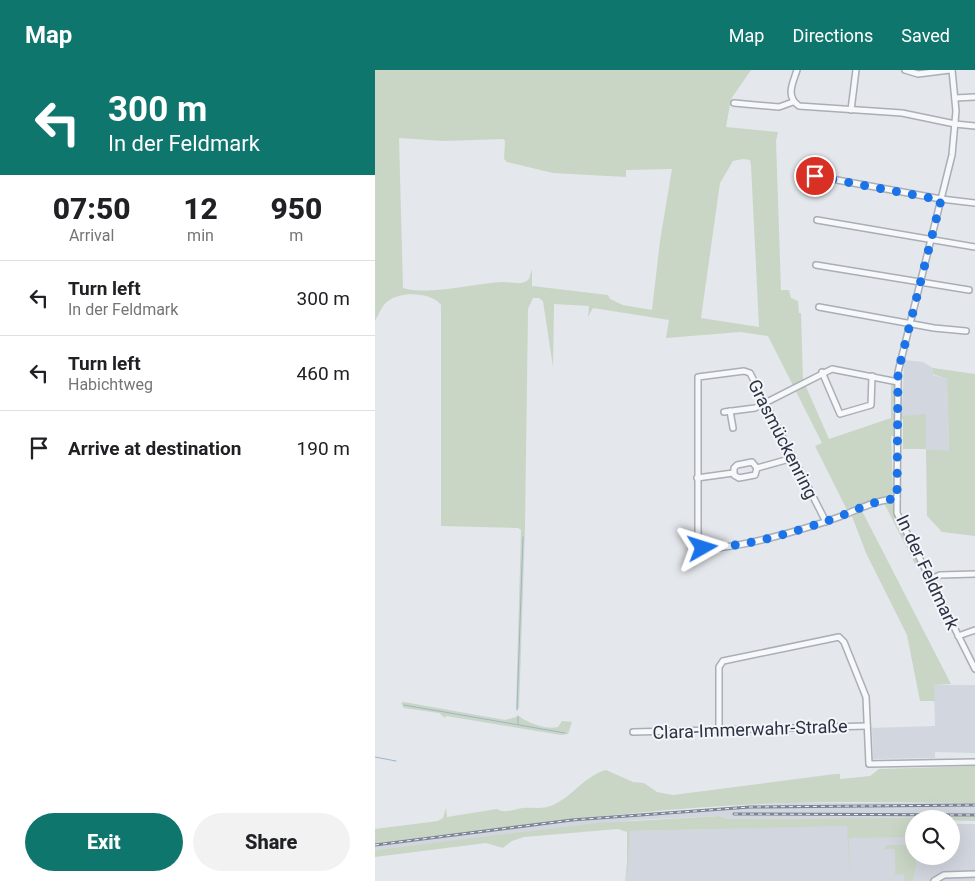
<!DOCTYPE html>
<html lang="en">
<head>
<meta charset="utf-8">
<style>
  body { margin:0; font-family:Roboto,sans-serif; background:#f2f2f2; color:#202124; height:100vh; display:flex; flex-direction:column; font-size:19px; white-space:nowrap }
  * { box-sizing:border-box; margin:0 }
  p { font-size:16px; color:#757577 }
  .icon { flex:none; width:28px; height:28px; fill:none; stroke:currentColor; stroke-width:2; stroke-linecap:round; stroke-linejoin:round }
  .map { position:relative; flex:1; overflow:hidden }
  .details { display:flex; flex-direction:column; background:#fff; width:375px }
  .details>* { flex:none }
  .guide { background:#0f766e; color:#fff; overflow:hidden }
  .fabs { position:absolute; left:530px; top:740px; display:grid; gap:10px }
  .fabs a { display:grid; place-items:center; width:55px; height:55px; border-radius:50%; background:#fff; box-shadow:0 5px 20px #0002; font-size:25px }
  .pin { position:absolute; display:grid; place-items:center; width:42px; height:42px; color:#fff; margin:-21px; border:2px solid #fff; border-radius:50%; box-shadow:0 1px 5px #0007 }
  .me { position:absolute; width:55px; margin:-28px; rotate:84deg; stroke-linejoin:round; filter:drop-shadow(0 0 4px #0008) }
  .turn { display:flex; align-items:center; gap:18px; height:105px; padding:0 25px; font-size:22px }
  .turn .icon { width:65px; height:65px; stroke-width:2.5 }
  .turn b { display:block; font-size:35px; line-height:42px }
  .eta { display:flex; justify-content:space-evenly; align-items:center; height:85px; text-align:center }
  .eta b { font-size:30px; font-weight:800; line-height:35px }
  .action { display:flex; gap:10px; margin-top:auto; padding:10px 25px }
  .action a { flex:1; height:58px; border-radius:30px; background:#0f766e; color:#fff; font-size:20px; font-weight:800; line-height:58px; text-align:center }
  .action a+a { background:#f2f2f2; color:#202124 }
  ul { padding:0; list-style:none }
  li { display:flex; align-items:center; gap:15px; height:75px; padding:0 25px; border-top:1px solid #e0e0e0 }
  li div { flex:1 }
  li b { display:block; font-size:19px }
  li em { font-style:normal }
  header { display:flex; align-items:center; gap:30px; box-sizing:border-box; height:70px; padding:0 25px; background:#0f766e; color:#fff }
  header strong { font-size:24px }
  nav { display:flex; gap:28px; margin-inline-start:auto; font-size:18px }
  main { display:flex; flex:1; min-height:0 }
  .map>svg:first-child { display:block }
  .built { fill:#d2d6de }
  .green { fill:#c9d6c5; fill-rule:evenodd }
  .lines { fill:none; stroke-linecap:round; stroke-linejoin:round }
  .stream { stroke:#9fb4cc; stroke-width:1 }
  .minor-casing { stroke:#a9aeb7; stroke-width:8 }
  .minor { stroke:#f7f8fa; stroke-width:5 }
  .rail-casing { stroke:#7d8696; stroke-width:3 }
  .rail { stroke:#f4f6f9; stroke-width:1; stroke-dasharray:4; stroke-linecap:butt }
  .route { stroke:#1a73e8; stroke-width:9; stroke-dasharray:0 16.2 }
  .labels { text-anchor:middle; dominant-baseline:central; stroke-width:4; stroke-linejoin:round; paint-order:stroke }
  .street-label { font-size:18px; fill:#2b3445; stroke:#f4f6f9 }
</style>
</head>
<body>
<header>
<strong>Map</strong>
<nav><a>Map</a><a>Directions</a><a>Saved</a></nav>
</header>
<main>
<section class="details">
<div class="guide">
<div class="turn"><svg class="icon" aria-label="left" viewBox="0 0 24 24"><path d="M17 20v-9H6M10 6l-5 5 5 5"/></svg><div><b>300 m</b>In der Feldmark</div></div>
</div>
<div class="eta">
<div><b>07:50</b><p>Arrival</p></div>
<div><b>12</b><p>min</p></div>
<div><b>950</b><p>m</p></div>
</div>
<ul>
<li><svg class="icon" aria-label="left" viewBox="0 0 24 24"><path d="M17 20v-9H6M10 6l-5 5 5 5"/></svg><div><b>Turn left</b><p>In der Feldmark</p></div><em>300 m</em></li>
<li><svg class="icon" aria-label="left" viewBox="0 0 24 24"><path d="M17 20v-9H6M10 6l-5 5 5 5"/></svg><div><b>Turn left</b><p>Habichtweg</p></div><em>460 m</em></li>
<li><svg class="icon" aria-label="arrive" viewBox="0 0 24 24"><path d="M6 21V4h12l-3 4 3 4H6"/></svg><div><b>Arrive at destination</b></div><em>190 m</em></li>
</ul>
<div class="action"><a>Exit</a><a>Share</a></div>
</section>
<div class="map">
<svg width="600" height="811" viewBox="0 0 600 811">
  <rect width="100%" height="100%" fill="#e4e7ec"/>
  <g class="built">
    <path d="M529 290 548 292 558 298V305L572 309 574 382 551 379 527 346Z"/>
    <path d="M559 615H600V683L560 682V688L498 689 497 658 560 656Z"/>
    <path d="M415 733H600V747L352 749 345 746 260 750 0 780V774L197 748Z"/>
    <path d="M539 754V786H576V754H600V811H250L255 761Z"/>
  </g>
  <g class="green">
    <path d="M0 0H376L356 29 351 57 403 62 401 71 406 220H414L416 228 423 231 424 243H426L428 310 454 369 516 348V315H520L518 344H520V366H516L518 424 472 440 440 376 447 373 393 266 365 262 291 268 294 250 218 238 213 247 214 236 179 234 178 297 168 231 164 228H158L153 239 150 458 144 638 141 640 146 460 143 458 66 456V235C57 222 26 221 13 231 7 235 4 244 0 251ZM24 68 69 71 128 69 130 71 129 89 132 92 178 103 251 107V100L297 99 285 171 277 240 248 235 235 229 233 225 157 216V199L154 209C148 216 137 212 128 212 101 213 54 226 28 218ZM368 89 375 90 376 95 384 257 326 248 345 113 358 91Z"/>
    <path d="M527 293V346L551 344V379L574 381 572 309 558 304V298L600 304V466L567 462 552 446 551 379H528V349H524L526 343 524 302Z"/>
    <path d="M508 431H515L519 435 521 449 543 493 540 494Z"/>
    <path d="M486 439 576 614 559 615 560 631H545L532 565 491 483 477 446 478 441Z"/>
    <path d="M29 632 130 650 144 646C152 653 172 660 183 657L187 651 197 652 193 664 186 665 71 646 70 648 64 643 29 638 26 633Z"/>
    <path d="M600 696V733C538 733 476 731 414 733 275 737 138 756 0 774V759L63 751 68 748 71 738 72 747 122 739C129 744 140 739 148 738 156 737 164 739 172 737 195 731 208 706 231 700L258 712 269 713 282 722 298 725 460 704H465V709L495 706 504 699Z"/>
    <path d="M345 746 352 749 600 747V751L539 749V767L474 768 475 811 472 756 255 761 252 811V762L243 759 149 767 137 771 128 778 111 773 0 787V780L222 753Z"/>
    <path d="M511 775H539L541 795 538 811H529V804L520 805V779H509Z"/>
  </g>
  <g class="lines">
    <g class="stream">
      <path d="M29 635 190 663"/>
      <path d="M142 640 148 467"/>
      <path d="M143 646V654"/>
      <path d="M0 687 21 691"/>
    </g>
    <g class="minor-casing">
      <g id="minor">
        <path d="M422 0C418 13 410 26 424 36L527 43 580 54 600 56"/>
        <path d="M530 0 543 4 575 0"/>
        <path d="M577 0 581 41 577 85 523 302 522 443 600 599"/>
        <path d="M580 28 600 27"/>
        <path d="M359 33 404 37 418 32"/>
        <path d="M476 40 481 0"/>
        <path d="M440 106 566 129 600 133"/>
        <path d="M442 150 600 177"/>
        <path d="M441 195 594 220"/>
        <path d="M444 237 559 258 591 261"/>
        <path d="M447 302 465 344 496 335 497 306"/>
        <path d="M355 341 358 358"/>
        <path d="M349 342 380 338 457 299 523 312"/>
        <path d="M377 392 382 398 380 405 364 408 359 405V398L362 395Z"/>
        <path d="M382 398 418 388"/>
        <path d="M322 408 358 403"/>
        <path d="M451 452 375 303 369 301 323 307V473L326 477C353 483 436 457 464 447 482 440 502 429 522 429"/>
        <path d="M554 510 565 505 600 504"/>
        <path d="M583 566 600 560"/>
        <path d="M344 660V597L348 591 464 567 469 572 491 627 494 694 600 692"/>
        <path d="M258 662 492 656"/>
        <path d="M559 811 569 805 600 804"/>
      </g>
    </g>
    <use href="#minor" class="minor"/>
    <g class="rail-casing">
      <g id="rail">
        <path d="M359 744 600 745"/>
        <path d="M0 775 197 750 375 737 600 735"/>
      </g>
    </g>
    <use href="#rail" class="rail"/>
  </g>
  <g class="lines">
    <path class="route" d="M328 478C369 477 413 464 452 451 475 444 498 429 522 429L523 302 566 130 440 106"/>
  </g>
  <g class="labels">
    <g class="street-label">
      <text transform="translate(408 369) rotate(63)">Grasmückenring</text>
      <text transform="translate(553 502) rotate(65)">In der Feldmark</text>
      <text transform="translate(375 659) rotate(-2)">Clara-Immerwahr-Straße</text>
    </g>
  </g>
</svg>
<div class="fabs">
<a><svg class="icon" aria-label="search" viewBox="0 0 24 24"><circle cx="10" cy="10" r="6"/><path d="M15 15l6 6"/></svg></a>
</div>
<div class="pin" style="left:440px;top:106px;background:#d93025"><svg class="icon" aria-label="arrive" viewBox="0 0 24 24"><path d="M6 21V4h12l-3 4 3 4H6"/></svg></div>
<svg class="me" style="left:328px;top:478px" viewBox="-20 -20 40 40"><path d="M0-17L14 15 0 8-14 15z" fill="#1a73e8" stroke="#fff" stroke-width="4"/></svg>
</div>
</main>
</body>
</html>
